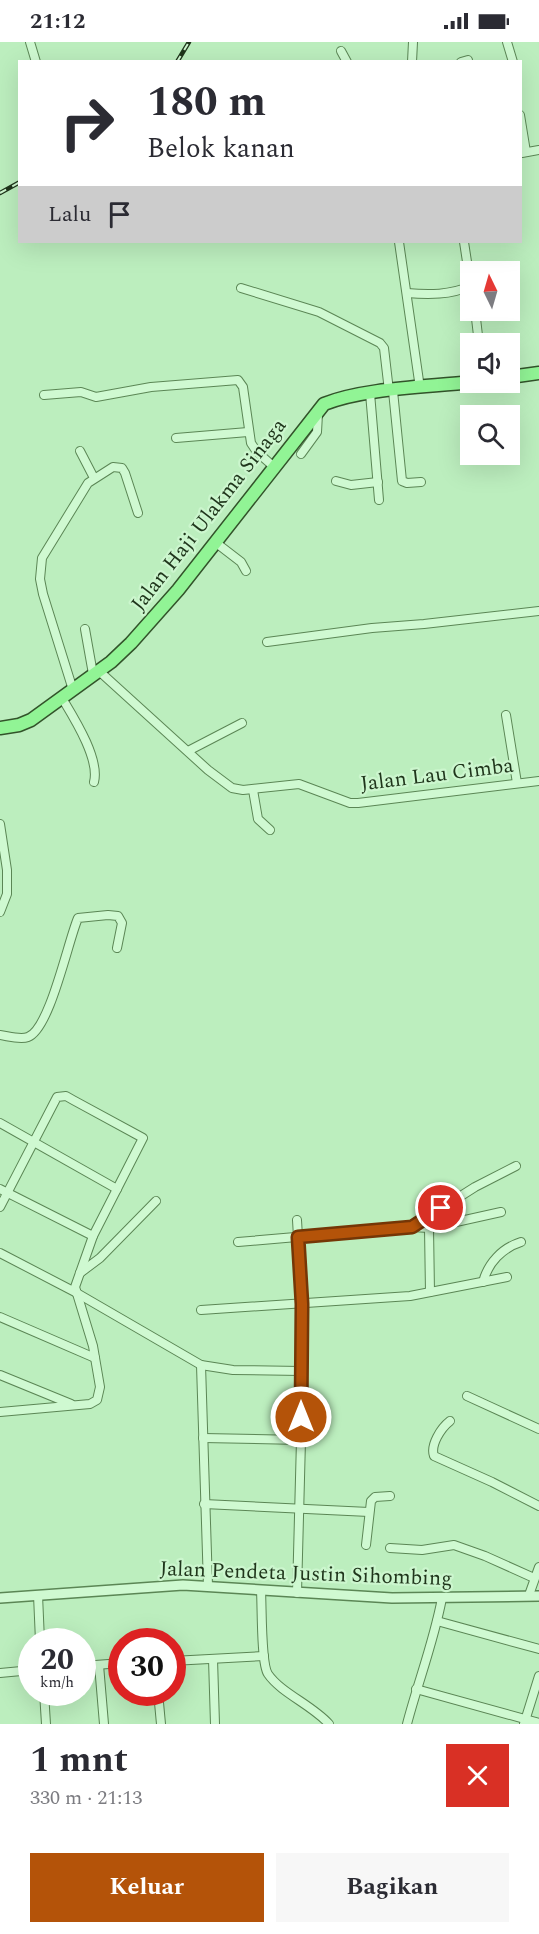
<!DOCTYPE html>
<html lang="id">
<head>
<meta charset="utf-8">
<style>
  body { margin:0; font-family:Spectral,serif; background:#f7f7f7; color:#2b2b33; height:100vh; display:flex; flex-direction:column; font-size:22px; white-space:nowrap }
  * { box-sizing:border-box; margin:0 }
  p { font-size:20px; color:#7c7c81 }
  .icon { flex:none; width:33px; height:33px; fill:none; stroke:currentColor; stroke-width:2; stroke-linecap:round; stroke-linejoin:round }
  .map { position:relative; height:1682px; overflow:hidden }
  .panel { display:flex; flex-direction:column; background:#fff; flex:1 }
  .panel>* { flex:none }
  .top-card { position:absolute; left:18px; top:18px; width:504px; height:183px; border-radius:0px; box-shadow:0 6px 24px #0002; background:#fff; color:#2b2b33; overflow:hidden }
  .needle { width:39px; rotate:355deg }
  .fabs { position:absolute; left:460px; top:219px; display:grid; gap:12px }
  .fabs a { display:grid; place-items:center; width:60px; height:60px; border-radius:0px; background:#fff; box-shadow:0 6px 24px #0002; font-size:30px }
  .speed { position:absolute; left:18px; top:1586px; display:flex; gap:12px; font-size:30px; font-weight:700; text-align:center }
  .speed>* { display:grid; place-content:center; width:78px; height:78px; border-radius:50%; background:#fff; box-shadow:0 6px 24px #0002; line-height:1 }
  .speed small { font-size:15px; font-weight:400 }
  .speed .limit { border:9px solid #d22; background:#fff; color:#111 }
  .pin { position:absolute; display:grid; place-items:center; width:51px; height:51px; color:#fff; margin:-26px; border:3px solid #fff; border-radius:50%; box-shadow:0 2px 6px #0007 }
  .me { position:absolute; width:66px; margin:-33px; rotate:0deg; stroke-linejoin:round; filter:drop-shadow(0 0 4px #0008) }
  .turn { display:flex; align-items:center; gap:21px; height:126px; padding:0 30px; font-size:27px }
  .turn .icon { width:78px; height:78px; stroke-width:2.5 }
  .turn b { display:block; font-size:42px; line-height:51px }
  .then { display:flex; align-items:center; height:57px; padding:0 30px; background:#0003; gap:12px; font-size:22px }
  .round { display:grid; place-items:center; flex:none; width:63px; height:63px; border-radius:0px; background:#f7f7f7 }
  .headline { display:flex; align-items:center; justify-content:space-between; height:102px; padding:0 30px }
  h1 { font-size:36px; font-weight:700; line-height:45px }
  .primary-button { display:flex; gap:12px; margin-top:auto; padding:12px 30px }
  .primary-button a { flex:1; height:69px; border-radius:0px; background:#b45309; color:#fff; font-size:24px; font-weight:700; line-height:69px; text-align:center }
  .primary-button a+a { background:#f7f7f7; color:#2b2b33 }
  .status { display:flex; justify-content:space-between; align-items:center; height:42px; padding:0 30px; background:#fff; direction:ltr }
  .status svg { height:16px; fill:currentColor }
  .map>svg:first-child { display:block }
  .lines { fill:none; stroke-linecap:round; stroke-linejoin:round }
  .minor-casing { stroke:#5b8655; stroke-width:10 }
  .tertiary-casing { stroke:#5b8655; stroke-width:12 }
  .primary-casing { stroke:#32532a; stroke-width:15 }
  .minor { stroke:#cff9d1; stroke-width:8 }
  .tertiary { stroke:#cff9d1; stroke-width:9 }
  .primary { stroke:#91f495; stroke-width:12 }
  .rail-casing { stroke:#1f351b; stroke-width:4.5 }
  .rail { stroke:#ccf6ce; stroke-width:2; stroke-dasharray:7; stroke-linecap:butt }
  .route-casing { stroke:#753606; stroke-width:15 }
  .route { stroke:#b45309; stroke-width:10 }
  .labels { text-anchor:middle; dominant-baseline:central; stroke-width:4.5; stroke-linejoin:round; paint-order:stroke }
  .street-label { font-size:21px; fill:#1f351b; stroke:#ccf6ce }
</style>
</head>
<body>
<div class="status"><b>21:12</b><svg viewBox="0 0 49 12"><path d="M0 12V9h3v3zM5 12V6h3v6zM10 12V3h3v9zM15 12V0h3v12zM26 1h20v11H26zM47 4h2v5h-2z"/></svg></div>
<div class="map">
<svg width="539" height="1682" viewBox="0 0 539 1682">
  <rect width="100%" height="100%" fill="#bceebe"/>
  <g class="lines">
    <g class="minor-casing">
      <g id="minor">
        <path d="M30 0 36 20"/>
        <path d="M507 0 513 20"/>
        <path d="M341 9 347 20"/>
        <path d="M412 20 413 0"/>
        <path d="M461 20 468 18"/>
        <path d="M520 73 526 110"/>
        <path d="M522 111 539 108"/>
        <path d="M399 200 420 346"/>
        <path d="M464 200 471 246"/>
        <path d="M241 246 319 270 380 301 384 306 389 349"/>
        <path d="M407 251C429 253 450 253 471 244"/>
        <path d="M475 268 479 302"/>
        <path d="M506 302 511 299"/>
        <path d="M393 349 402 439 407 441 421 440"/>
        <path d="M370 351 379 458"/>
        <path d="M44 353 81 350 96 355 151 345 238 338 243 345 251 401 257 410 273 424"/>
        <path d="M176 396 248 390"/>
        <path d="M80 409 94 436"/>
        <path d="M301 412 317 390 318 372"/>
        <path d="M336 439 351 443 378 440"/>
        <path d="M215 500 241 520 246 529"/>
        <path d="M85 587 93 632"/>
        <path d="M267 600 372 586 424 582 539 569"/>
        <path d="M99 629 208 728 232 746 243 748 299 742 350 761H358L539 739"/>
        <path d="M73 648 43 552 40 537 42 516 88 441 113 425 122 426 125 431 138 471"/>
        <path d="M62 656C74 676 100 717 94 740"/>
        <path d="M506 673 517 741"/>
        <path d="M188 709 242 681"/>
        <path d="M253 748 258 777 270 788"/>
        <path d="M0 782 7 828V852L0 870"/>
        <path d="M0 993C8 994 20 998 28 995 50 987 68 899 78 876L108 873 118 874 122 881 117 906"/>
        <path d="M0 1081 117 1147"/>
        <path d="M0 1147 93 1194"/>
        <path d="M0 1165 57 1055 66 1054 73 1058 143 1096 93 1194 75 1245 93 1304 100 1345 97 1358 90 1362 0 1370"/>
        <path d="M412 1185 475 1145 516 1124"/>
        <path d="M429 1186 430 1250"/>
        <path d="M238 1200 412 1185 429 1186 501 1170"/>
        <path d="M0 1211 75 1250 201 1323 233 1328 301 1329"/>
        <path d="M80 1231 100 1216 156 1159"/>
        <path d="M483 1240C488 1221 502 1206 521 1200"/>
        <path d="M201 1268 410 1254 507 1235"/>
        <path d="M0 1275 95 1316"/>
        <path d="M201 1323 208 1544"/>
        <path d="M0 1333 71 1362"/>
        <path d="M467 1354 539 1387"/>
        <path d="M450 1379C441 1386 430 1403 434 1414L492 1440 539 1464"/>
        <path d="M203 1396 301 1398"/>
        <path d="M204 1462 369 1470"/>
        <path d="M366 1503 371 1459 375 1455 390 1454"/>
        <path d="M390 1506 422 1508 454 1503 485 1514 534 1536"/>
        <path d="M261 1549C262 1565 261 1622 268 1632 281 1651 312 1663 329 1682"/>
        <path d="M297 1551 301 1398 302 1262 297 1178"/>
        <path d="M38 1553 40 1599"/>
        <path d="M529 1553 539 1525"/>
        <path d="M437 1579 539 1607"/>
        <path d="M213 1617 215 1682"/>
        <path d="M172 1619 264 1614"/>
        <path d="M99 1623 104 1682"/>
        <path d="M82 1624 122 1621"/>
        <path d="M0 1631 32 1628"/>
        <path d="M416 1647 539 1681"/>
        <path d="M44 1650 46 1682"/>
        <path d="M158 1650 161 1682"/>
        <path d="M407 1682C418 1640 434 1599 442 1556"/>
        <path d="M524 1682 539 1634"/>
      </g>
    </g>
    <g class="tertiary-casing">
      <path id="tertiary" d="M0 1556 183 1543 392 1556 539 1554"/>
    </g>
    <g class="primary-casing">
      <g id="primary">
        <path d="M510 335 539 331"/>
        <path d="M0 686 19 683 31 678 111 620 131 601 178 548 324 362C364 346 427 345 471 340"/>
      </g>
    </g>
    <use href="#minor" class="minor"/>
    <use href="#tertiary" class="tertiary"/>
    <use href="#primary" class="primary"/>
    <g class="rail-casing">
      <g id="rail">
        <path d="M177 20 189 0"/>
        <path d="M0 151 20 140"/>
      </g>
    </g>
    <use href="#rail" class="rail"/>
  </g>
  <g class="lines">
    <g class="route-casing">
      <path id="route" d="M301 1375 302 1262 298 1195 412 1185 441 1166"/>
    </g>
    <use href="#route" class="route"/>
  </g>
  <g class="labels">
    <g class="street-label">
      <text transform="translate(209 473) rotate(-52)">Jalan Haji Ulakma Sinaga</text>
      <text transform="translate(437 733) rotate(-7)">Jalan Lau Cimba</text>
      <text transform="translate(306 1532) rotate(2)">Jalan Pendeta Justin Sihombing</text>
    </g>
  </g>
</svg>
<div class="fabs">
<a><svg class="needle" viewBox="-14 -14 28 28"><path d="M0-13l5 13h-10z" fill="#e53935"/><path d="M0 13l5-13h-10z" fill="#7c7c81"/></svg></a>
<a><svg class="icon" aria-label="sound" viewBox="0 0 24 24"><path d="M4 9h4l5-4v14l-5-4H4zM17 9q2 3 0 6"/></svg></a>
<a><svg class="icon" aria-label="search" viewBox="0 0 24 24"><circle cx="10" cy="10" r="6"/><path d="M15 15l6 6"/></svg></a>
</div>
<div class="speed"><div>20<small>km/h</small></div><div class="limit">30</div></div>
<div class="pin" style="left:441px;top:1166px;background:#d93025"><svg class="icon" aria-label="arrive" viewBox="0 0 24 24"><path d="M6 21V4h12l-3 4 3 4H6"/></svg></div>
<svg class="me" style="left:301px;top:1375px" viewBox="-20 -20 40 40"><circle r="17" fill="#b45309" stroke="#fff" stroke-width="3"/><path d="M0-11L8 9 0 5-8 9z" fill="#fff"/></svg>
<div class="top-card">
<div class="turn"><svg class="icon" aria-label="right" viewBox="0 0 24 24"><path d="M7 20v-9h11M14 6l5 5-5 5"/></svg><div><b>180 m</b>Belok kanan</div></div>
<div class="then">Lalu<svg class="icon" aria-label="arrive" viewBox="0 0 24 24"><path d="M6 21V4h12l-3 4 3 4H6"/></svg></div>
</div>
</div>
<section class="panel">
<div class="headline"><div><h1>1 mnt</h1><p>330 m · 21:13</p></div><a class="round" style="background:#d93025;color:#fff"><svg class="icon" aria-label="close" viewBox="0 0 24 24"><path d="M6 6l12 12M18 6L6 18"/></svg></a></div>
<div class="primary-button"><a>Keluar</a><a>Bagikan</a></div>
</section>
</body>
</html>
